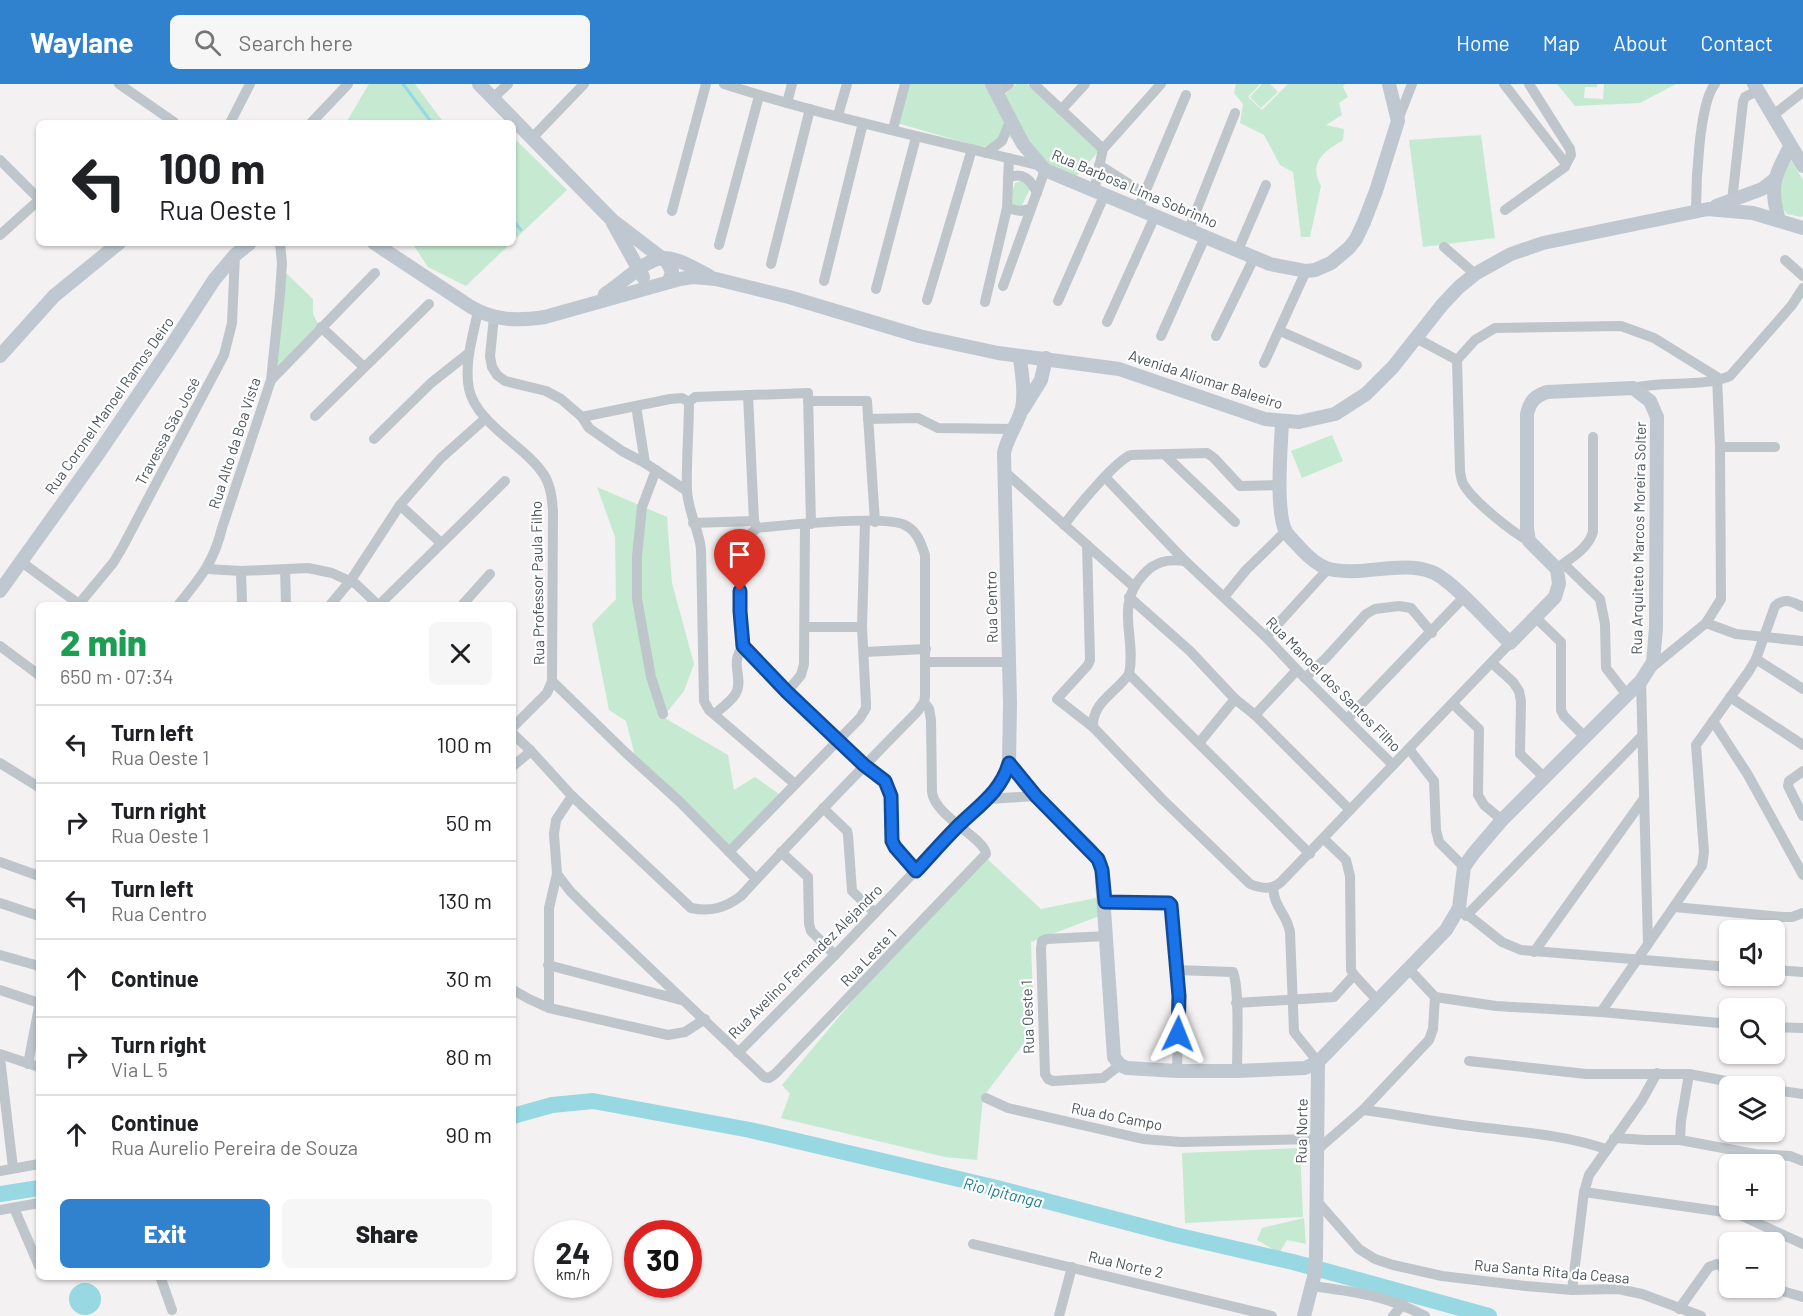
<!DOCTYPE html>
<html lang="en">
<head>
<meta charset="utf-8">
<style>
  body { margin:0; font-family:Barlow,sans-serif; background:#f6f6f6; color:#202124; height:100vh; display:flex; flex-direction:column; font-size:22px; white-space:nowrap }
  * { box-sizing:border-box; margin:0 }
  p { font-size:20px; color:#757577 }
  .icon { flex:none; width:33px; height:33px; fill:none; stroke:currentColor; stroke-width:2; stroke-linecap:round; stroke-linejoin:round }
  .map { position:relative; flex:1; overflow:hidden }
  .drawer { position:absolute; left:36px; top:518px; width:480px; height:678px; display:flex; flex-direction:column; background:#fff; border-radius:9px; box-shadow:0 2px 4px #0004 }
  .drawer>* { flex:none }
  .top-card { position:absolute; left:36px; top:36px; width:480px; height:126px; border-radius:9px; box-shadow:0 2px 4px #0004; background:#fff; color:#202124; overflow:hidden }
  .buttons { position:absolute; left:1719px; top:836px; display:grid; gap:12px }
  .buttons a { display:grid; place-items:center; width:66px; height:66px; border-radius:9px; background:#fff; box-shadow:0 2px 4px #0004; font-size:30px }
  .speed { position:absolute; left:534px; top:1136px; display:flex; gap:12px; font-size:30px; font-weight:700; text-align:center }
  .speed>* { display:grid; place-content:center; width:78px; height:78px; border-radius:50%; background:#fff; box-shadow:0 2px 4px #0004; line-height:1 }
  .speed small { font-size:15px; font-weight:400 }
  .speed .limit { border:9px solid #d22; background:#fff; color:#111 }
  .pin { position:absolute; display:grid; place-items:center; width:51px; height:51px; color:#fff; margin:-62px -26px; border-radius:50% 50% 50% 0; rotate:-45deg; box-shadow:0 0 6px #0007 }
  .pin .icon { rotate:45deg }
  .me { position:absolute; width:66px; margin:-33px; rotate:2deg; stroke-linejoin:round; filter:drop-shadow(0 0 4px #0008) }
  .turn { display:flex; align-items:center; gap:21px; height:126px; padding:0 24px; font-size:27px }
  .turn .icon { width:78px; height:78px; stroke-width:2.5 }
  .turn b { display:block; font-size:42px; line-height:51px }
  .round { display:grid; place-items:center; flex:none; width:63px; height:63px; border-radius:9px; background:#f6f6f6 }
  .overview { display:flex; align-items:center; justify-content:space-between; height:102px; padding:0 24px }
  h1 { font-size:36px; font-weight:800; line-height:45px; color:#1e9e55 }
  .action { display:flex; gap:12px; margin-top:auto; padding:12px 24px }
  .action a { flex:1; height:69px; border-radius:9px; background:#3081ce; color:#fff; font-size:24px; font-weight:800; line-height:69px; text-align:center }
  .action a+a { background:#f6f6f6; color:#202124 }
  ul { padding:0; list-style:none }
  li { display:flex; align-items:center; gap:18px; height:78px; padding:0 24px; border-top:2px solid #e0e0e0 }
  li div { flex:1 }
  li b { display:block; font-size:22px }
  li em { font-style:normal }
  header { display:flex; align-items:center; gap:36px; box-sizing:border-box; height:84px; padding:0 30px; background:#3081ce; color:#fff }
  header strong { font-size:28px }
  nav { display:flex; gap:33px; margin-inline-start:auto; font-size:21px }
  .search { width:420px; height:54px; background:#f6f6f6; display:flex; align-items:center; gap:15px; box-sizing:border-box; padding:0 21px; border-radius:9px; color:#757577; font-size:22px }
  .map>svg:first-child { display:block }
  .green { fill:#c5ead1 }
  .water { fill:#98d8e2 }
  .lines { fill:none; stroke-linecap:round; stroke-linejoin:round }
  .stream { stroke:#98d8e2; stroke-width:3 }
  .river { stroke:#98d8e2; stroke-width:16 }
  .street { stroke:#bec6cb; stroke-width:10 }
  .secondary { stroke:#bfc8d0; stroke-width:14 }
  .route-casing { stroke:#114b97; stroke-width:15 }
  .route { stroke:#1a73e8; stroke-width:10 }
  .labels { text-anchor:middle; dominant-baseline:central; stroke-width:4.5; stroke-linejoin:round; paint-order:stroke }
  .street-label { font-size:15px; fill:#4b555c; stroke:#fff }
  .water-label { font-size:16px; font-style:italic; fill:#1d7f8d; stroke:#fff }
</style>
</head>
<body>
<header>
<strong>Waylane</strong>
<div class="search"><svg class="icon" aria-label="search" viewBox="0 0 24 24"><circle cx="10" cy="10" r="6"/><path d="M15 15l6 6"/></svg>Search here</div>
<nav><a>Home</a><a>Map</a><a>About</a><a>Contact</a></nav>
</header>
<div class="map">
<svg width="1803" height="1232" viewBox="0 0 1803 1232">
  <rect width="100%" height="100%" fill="#f3f1f1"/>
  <g class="green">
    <path d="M369 0H415L444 39H346Z"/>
    <path d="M908 0H986L995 20 1016 0H1027L1099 67 1071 98 1034 84 1009 52 992 62 980 63 897 39Z"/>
    <path d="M1236 0H1260L1248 13 1262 26 1288 0H1345L1343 3 1348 13 1339 19 1342 31 1326 41 1344 45 1343 56C1324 68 1308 78 1321 102L1310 153H1301L1293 88 1280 81 1264 51 1240 39 1243 20 1234 9Z"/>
    <path d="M1262 0H1270L1278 8 1261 24 1250 13Z"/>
    <path d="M1557 0H1597V3H1585L1584 14 1603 15 1604 0H1676L1640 19 1575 22Z"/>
    <path d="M1481 51 1495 154 1423 163 1409 56Z"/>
    <path d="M513 56 517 57 567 106 513 157Z"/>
    <path d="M1791 76 1803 96V132L1801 133 1787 130C1771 109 1780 97 1791 76Z"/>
    <path d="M1021 97 1027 99 1030 105 1021 123H1014L1009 117 1015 99Z"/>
    <path d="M412 159H511L466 202 428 183Z"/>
    <path d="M286 189 313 215V230L318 240 277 283Z"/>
    <path d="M1332 351 1343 377 1302 394 1291 367Z"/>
    <path d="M597 403 667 433 672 499 694 580 684 607 663 633 728 671 734 706 755 693 782 712 727 769 635 672 626 637 609 626 592 540 616 515 615 453Z"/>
    <path d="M983 771 1041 825 1101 813 1102 831 1031 858 1034 946 983 1013 977 1076 945 1073 781 1034 790 1010 782 1001 910 848Z"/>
    <path d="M1300 1064 1303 1133 1185 1139 1182 1069Z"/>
    <path d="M1304 1134 1306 1160 1287 1156 1279 1169 1257 1156 1262 1144Z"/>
  </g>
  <circle class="water" cx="85" cy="1215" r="16"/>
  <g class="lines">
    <g class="stream">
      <path d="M403 0 432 39"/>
      <path d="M513 136 521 146"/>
    </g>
    <g class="river">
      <path d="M513 1032 552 1021 593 1017 750 1046 997 1104 1175 1151 1293 1178 1489 1232"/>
      <path d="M0 1110 39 1104"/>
    </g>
    <g class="street">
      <path d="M119 0 174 38"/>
      <path d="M724 0C827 33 935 56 1041 82"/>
      <path d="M1034 0 1103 65"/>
      <path d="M1504 0 1566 80 1565 83 1505 126"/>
      <path d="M1529 0 1570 65 1571 71 1566 80"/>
      <path d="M996 10 1009 0"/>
      <path d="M493 14 508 0"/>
      <path d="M787 19 792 0"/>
      <path d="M1061 26 1085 0"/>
      <path d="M838 31 847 0"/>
      <path d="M1772 32 1803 8"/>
      <path d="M1398 36 1412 0"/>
      <path d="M230 39 250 0"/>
      <path d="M311 39 348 0"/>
      <path d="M893 45 905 0"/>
      <path d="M533 53 584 0"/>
      <path d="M986 69 1002 57 1010 37"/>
      <path d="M1009 74 1007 124 1020 127 1030 125"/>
      <path d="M0 76 39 115"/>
      <path d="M1099 81 1145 110"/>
      <path d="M1008 94C1023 87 1031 96 1037 109"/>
      <path d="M1094 107 1103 65 1161 0"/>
      <path d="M1732 117 1743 18 1745 13 1757 7"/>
      <path d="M1138 125 1186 11"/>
      <path d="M1696 126C1696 100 1699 19 1715 0"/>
      <path d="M672 127 706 0"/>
      <path d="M1189 145 1235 29"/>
      <path d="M0 151 39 116"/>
      <path d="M719 161 759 12"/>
      <path d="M1444 163 1475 190"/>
      <path d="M1238 166 1266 101"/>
      <path d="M1785 176 1803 192"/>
      <path d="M771 180 810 25"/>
      <path d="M824 197 863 39"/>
      <path d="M1003 202 1045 86"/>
      <path d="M876 205 916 53"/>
      <path d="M927 216 972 65"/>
      <path d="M1058 217 1104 112"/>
      <path d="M985 218 1007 124"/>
      <path d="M478 227C473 252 464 279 469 305 477 341 526 362 544 391 551 402 552 415 553 427L552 597 547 609 513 643"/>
      <path d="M494 233 490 272 492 283 497 291 505 297 546 307 561 315 582 333 589 344 622 367 645 379 687 407"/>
      <path d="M1107 238 1155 132"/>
      <path d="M321 243 364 283"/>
      <path d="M1280 247 1357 281"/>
      <path d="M1161 252 1205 153"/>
      <path d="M1216 252 1254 174"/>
      <path d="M1416 254 1457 276"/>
      <path d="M1264 279 1306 187"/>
      <path d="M271 296 375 189"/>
      <path d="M1633 304C1665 296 1700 304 1730 292L1792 221 1803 204"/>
      <path d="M748 311 754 437 757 444"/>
      <path d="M808 317H867L875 438"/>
      <path d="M636 322 645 379"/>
      <path d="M315 332 429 220"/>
      <path d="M582 333 670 315 682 314 689 318"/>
      <path d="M868 335 918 334 938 344 1012 345"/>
      <path d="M374 355 431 299 469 269"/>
      <path d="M1720 363H1775"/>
      <path d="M1165 371 1235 438"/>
      <path d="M656 386 642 423 637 472V515L651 593 663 630"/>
      <path d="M1005 388 1133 502"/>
      <path d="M1105 393 1185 477 1266 553 1297 586 1393 681"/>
      <path d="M400 421 441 459"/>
      <path d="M693 439 754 437"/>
      <path d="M1064 441C1075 426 1116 376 1131 371L1207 369 1214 374 1240 402 1279 401"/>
      <path d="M1529 457C1513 449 1473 417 1464 401 1461 397 1461 392 1460 387L1457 276 1475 256 1495 244 1621 242 1654 254 1717 293 1720 363 1721 515 1706 539 1651 584"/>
      <path d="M1087 461 1090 576 1088 581 1057 615 1093 643 1162 715 1250 800C1262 805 1272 806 1281 798L1510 559"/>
      <path d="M20 477 79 520 113 479 122 464 224 271 232 239 235 171"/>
      <path d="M1564 480 1600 515 1605 540 1606 584 1627 611"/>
      <path d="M1560 482C1573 473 1588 464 1593 448V353"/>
      <path d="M207 485 241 487 308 484 332 489 356 500 377 520"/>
      <path d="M285 485 286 520"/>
      <path d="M241 487 242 520"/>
      <path d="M1129 513 1190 567 1235 615 1255 631 1350 726"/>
      <path d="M1224 513 1246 486 1286 447"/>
      <path d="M179 520C200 494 214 478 222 444L271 296 280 210 282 179 280 159"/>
      <path d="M331 520 351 496 400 421 441 374 486 334"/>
      <path d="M380 520 505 397"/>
      <path d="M463 520 490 490"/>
      <path d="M1535 533 1561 558V626L1564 632 1585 653"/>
      <path d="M1706 539 1736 550 1803 557"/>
      <path d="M805 543H862"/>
      <path d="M1266 553 1327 486"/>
      <path d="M0 562 39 591"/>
      <path d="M864 568 926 565"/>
      <path d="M1756 575 1803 605"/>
      <path d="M926 578H1009"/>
      <path d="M1492 579 1513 598 1519 607 1521 617 1520 670 1544 693"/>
      <path d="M1129 590 1310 770"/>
      <path d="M1305 594 1326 574 1366 530 1375 525 1399 522 1411 524 1432 549"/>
      <path d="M552 597 626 669 680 718 756 795"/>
      <path d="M1641 597 1648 860"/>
      <path d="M787 608 801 591 804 580 805 440"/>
      <path d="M1730 613 1803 661"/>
      <path d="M1453 620 1479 645 1478 711 1484 721 1502 736"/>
      <path d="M715 630C722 623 732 617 736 609 744 594 729 581 743 562"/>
      <path d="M1255 631 1297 586"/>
      <path d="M1347 635 1463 514"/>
      <path d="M1713 637 1748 691 1803 791"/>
      <path d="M1093 643C1092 618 1116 609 1129 590 1137 555 1114 522 1143 491 1155 477 1168 475 1185 477"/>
      <path d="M513 650 531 667 572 712 691 824C711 828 725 824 741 812 799 749 858 688 917 628L924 618 925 612V471C921 459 917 447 905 441 886 431 783 441 757 444L745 455 742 465 740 527 743 562 787 608 864 681 885 697 891 712 892 757 895 763 916 787"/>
      <path d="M1199 659 1235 615"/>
      <path d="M1409 665 1434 697 1436 746 1439 758 1464 783"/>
      <path d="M0 679 37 702 39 700"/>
      <path d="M513 682 531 667"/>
      <path d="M1803 687 1789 697 1788 702 1803 732"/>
      <path d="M795 700 709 626 704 617 701 465C699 446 688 428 687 406 686 377 689 347 689 318L695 313 808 309 811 440"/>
      <path d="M988 715 1036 712"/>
      <path d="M823 724 847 747 848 751 852 807 875 829"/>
      <path d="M1324 755 1346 776 1350 792 1351 886 1354 891 1377 916"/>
      <path d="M729 768 860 634 866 624V620L862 543 865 438"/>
      <path d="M781 768 808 793 809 840 811 847 835 871"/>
      <path d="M0 778 39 792"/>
      <path d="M557 790 570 807 596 833 764 993 769 994 775 990 986 770C985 754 935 733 932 708L931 636 929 625 924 618"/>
      <path d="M1273 804C1275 826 1286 828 1290 848L1294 948 1318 978"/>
      <path d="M1105 818 1169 819 1171 821 1179 912 1177 987"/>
      <path d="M0 819 39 832"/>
      <path d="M1674 823 1783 833H1792L1803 829"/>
      <path d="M1459 824 1502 858 1521 866 1730 883"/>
      <path d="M1466 832 1642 652"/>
      <path d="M1107 852 1047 855 1042 857 1041 865 1045 990 1048 995 1053 997 1103 994 1120 981"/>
      <path d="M1534 868 1643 716"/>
      <path d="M0 871 39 882"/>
      <path d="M548 881 681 916"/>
      <path d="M1176 886 1233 888C1240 906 1237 964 1237 987"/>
      <path d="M1774 886 1803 888"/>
      <path d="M0 906 39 919"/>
      <path d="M513 906 529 915 549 924 668 951 685 948 705 935"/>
      <path d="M1435 913 1496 922 1601 928 1730 940"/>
      <path d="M1236 919 1334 913 1354 891"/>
      <path d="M549 924V824L557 790 554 750 556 736 572 712"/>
      <path d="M1601 928 1702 782 1704 768 1696 661 1749 587 1756 575 1775 522C1785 513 1792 518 1803 523"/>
      <path d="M1774 943 1803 944"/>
      <path d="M738 969 835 871 958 742 997 706 1006 690 1009 679"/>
      <path d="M0 970 39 983"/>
      <path d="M0 974 13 1084"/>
      <path d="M1469 977 1586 990H1689L1752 1002"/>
      <path d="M28 980 39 923"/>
      <path d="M1774 1006 1803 1010"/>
      <path d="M986 1014 1008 1024 1143 1055 1181 1058 1317 1055"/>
      <path d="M1363 1026C1402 1031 1440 1039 1478 1043 1521 1048 1564 1051 1606 1065"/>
      <path d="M1614 1054 1646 1056H1680L1755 1070 1790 1072 1803 1077"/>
      <path d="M1680 1056 1681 1037 1689 990"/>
      <path d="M1317 1066 1363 1026 1429 956 1433 945 1435 913 1408 884"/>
      <path d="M0 1087 39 1080"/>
      <path d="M1584 1108 1738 1130 1803 1160"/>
      <path d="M1316 1116 1359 1165 1375 1175 1393 1181 1442 1192 1526 1202 1572 1206 1618 1205 1642 1210 1701 1232"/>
      <path d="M14 1124 39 1182"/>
      <path d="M0 1126 39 1119"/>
      <path d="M973 1160 1272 1232"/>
      <path d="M160 1192 172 1226"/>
      <path d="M1312 1202C1356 1208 1385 1211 1425 1232"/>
      <path d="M1768 1203 1803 1213"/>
      <path d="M1572 1206 1584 1108 1589 1091 1642 1016 1657 989"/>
      <path d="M1679 1225 1709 1183 1717 1180 1730 1187"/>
      <path d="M1059 1232 1072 1183"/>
      <path d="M1393 1232 1403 1220"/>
    </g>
    <g class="secondary">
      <path d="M479 0 612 136 667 178 672 187 669 198"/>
      <path d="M992 0 1023 60 1045 86 1270 180 1306 187 1315 186 1331 179 1349 164 1356 155 1364 138 1376 107 1398 37 1389 0"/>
      <path d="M1754 0 1803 82"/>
      <path d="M1716 122 1762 105 1774 96"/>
      <path d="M1779 136C1769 103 1774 92 1790 63"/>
      <path d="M613 139 643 193"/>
      <path d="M374 159 471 223C495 237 518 237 545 233L680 195 693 193 716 195 789 213 919 252 998 269 1119 285 1265 335 1299 338 1335 330 1366 310 1393 283 1442 221 1459 203 1475 190 1511 170 1543 159 1708 125 1753 129 1803 144"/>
      <path d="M605 210C620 201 649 172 665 174 680 175 696 185 709 192"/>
      <path d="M0 272 54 212 119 159"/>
      <path d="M1020 272C1021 289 1026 307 1022 324 1018 340 1007 353 1004 369L1010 619 1009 679 1036 712 1090 765 1101 781 1114 973 1120 981 1127 984 1177 987H1237L1305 984 1318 978 1446 846 1459 824 1464 783 1473 770 1502 736 1641 597 1653 578 1656 544 1657 333 1650 317 1633 304 1547 308C1535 312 1530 317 1527 330V445L1529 457 1557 485 1559 500 1555 513 1510 559C1492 542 1452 496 1432 488 1410 479 1381 486 1358 487 1331 488 1321 486 1301 465 1297 460 1290 454 1286 448 1275 427 1281 363 1282 338"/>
      <path d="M1023 325 1041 296 1046 274"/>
      <path d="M0 507 96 373 168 267 214 196 235 171 250 159"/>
      <path d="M1304 1232 1314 1193 1316 1173 1318 978"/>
    </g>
  </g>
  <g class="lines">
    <g class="route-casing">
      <path id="route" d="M740 507V527L743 562 787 608 864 681 885 697 891 712 892 757 895 763 916 787C930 772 943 757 957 743 978 722 1001 708 1009 679L1036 712 1098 775 1102 786 1105 818 1169 819 1171 821 1179 912 1178 950"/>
    </g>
    <use href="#route" class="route"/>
  </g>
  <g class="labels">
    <g class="street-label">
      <text transform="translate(1135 104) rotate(23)">Rua Barbosa Lima Sobrinho</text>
      <text transform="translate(1206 295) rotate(18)">Avenida Aliomar Baleeiro</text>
      <text transform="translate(109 321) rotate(-55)">Rua Coronel Manoel Ramos Deiro</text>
      <text transform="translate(167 347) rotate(-62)">Travessa São José</text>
      <text transform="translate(234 359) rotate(-72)">Rua Alto da Boa Vista</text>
      <text transform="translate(1638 454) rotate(-89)">Rua Arquiteto Marcos Moreira Solter</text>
      <text transform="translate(537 499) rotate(-91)">Rua Professor Paula Filho</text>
      <text transform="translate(991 523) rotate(-91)">Rua Centro</text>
      <text transform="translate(1334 600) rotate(45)">Rua Manoel dos Santos Filho</text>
      <text transform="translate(868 873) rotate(-46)">Rua Leste 1</text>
      <text transform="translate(805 877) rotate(-45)">Rua Avelino Fernandez Alejandro</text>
      <text transform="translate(1027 933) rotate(-92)">Rua Oeste 1</text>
      <text transform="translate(1117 1032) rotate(11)">Rua do Campo</text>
      <text transform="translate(1301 1047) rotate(-89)">Rua Norte</text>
      <text transform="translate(1126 1180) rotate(13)">Rua Norte 2</text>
      <text transform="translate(1552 1187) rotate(5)">Rua Santa Rita da Ceasa</text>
    </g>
    <g class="water-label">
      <text transform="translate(1003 1108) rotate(14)">Rio Ipitanga</text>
    </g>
  </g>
</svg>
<div class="buttons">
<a><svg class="icon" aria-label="sound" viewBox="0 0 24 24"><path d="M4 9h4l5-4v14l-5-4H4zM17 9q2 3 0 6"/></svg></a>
<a><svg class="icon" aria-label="search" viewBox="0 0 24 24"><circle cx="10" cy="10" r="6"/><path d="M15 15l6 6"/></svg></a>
<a><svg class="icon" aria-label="layers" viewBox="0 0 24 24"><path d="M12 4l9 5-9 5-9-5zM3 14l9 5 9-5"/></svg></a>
<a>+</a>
<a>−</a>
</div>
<div class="speed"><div>24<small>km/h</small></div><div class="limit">30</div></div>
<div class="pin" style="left:740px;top:507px;background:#d93025"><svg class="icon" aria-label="arrive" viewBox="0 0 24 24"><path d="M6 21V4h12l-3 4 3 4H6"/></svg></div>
<svg class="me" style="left:1178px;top:950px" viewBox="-20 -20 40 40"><path d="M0-17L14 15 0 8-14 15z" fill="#1a73e8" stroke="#fff" stroke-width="4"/></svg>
<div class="top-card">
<div class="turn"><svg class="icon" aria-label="left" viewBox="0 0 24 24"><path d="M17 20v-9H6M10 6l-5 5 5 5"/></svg><div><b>100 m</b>Rua Oeste 1</div></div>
</div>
<section class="drawer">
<div class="overview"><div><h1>2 min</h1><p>650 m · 07:34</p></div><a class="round"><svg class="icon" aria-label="close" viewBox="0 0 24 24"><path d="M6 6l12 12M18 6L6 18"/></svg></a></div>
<ul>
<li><svg class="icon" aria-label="left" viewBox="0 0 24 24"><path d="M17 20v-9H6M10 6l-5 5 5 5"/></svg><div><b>Turn left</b><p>Rua Oeste 1</p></div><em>100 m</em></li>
<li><svg class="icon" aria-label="right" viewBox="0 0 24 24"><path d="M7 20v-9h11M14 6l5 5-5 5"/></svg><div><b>Turn right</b><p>Rua Oeste 1</p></div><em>50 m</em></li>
<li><svg class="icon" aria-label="left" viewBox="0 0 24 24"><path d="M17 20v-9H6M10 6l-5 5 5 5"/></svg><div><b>Turn left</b><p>Rua Centro</p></div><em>130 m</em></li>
<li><svg class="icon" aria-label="ahead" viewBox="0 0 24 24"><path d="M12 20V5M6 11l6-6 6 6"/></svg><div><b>Continue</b></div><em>30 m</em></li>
<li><svg class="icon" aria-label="right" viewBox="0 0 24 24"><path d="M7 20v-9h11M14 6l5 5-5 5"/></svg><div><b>Turn right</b><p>Via L 5</p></div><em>80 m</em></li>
<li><svg class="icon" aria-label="ahead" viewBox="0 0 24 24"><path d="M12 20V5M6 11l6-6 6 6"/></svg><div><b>Continue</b><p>Rua Aurelio Pereira de Souza</p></div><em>90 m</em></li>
</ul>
<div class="action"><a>Exit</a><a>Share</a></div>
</section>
</div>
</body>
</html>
